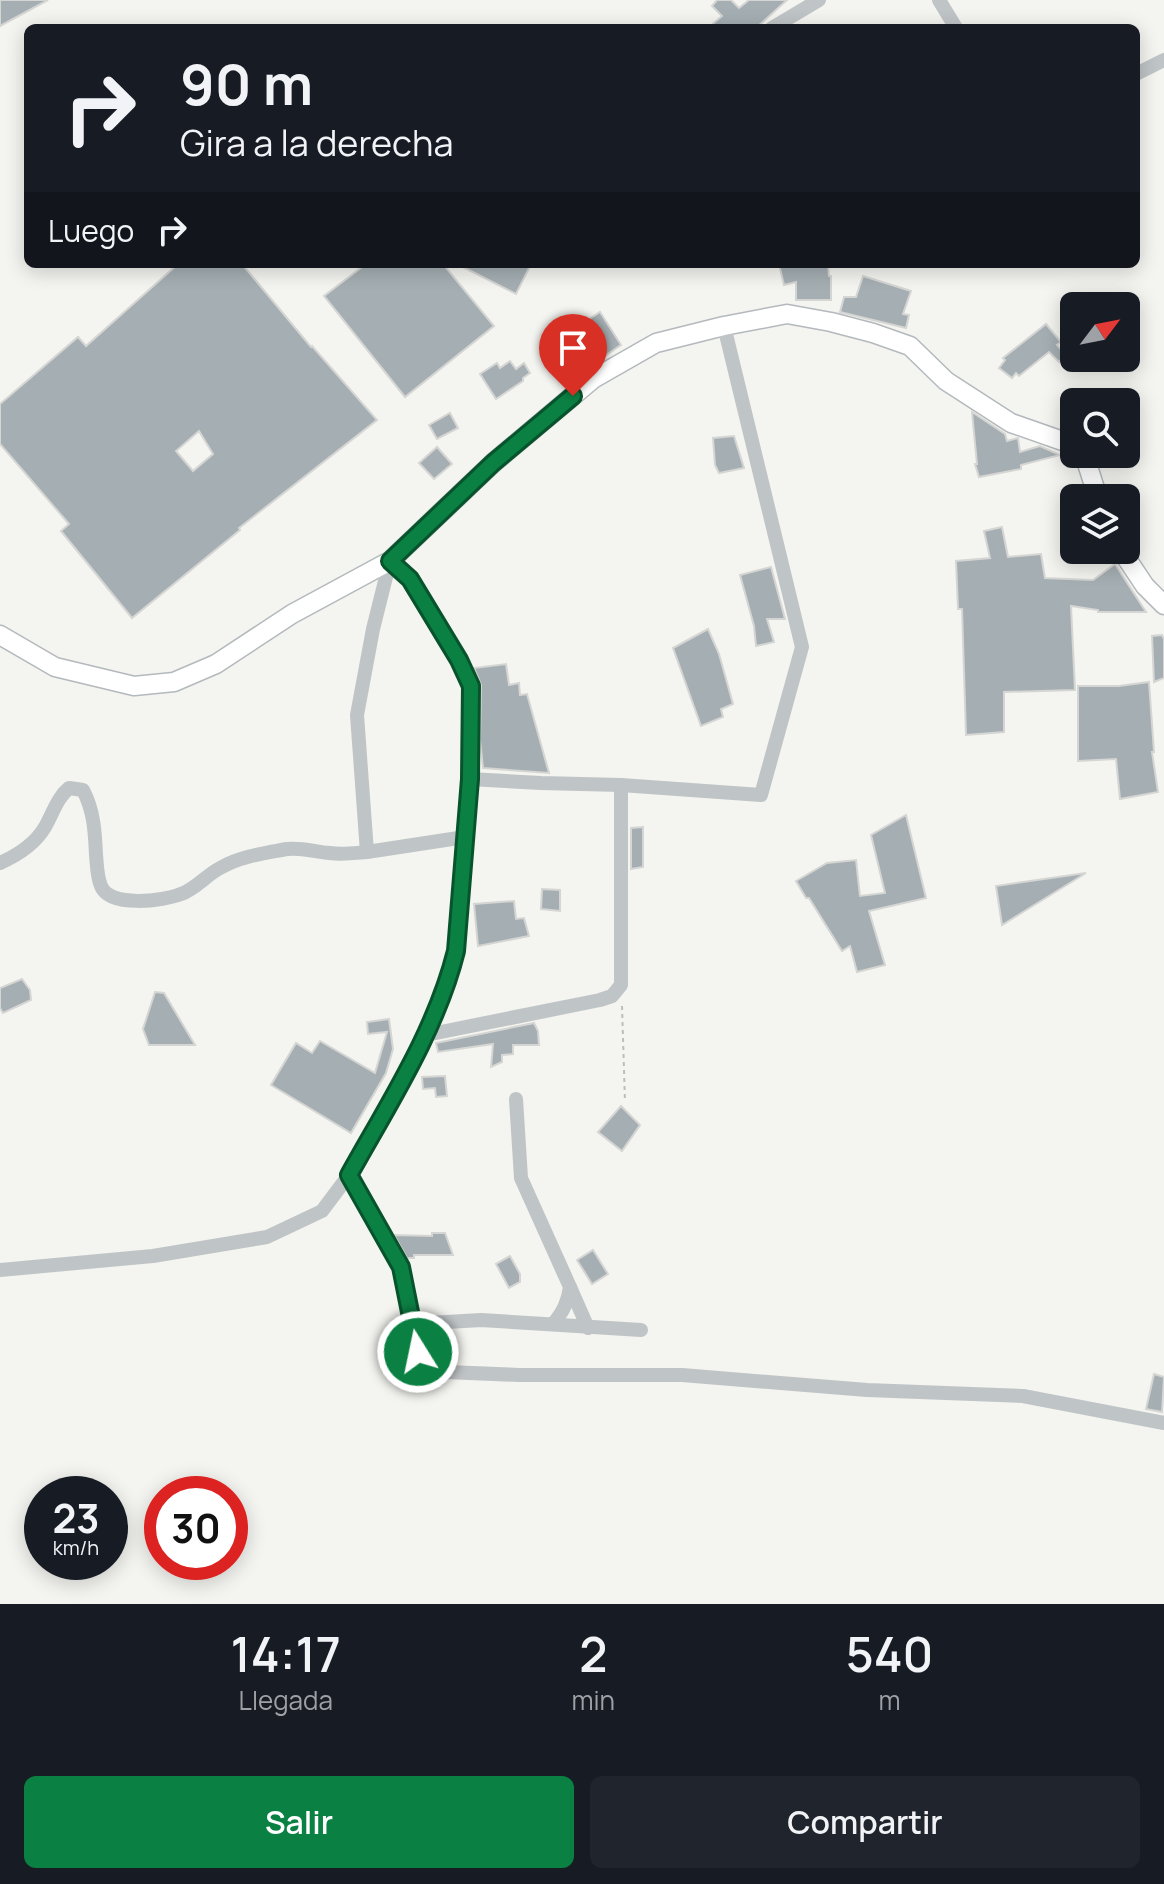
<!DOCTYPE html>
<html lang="es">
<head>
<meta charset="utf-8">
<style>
  body { margin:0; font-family:Manrope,sans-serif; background:#20242c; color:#f1f3f6; height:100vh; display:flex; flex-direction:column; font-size:30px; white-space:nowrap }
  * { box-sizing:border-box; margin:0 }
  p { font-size:26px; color:#9ea1a6 }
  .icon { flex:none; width:44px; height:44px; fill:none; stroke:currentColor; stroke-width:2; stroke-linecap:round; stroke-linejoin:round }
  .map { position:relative; height:1604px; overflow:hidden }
  .sheet { display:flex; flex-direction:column; background:#171b24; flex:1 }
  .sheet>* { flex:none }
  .hud { position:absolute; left:24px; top:24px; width:1116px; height:244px; border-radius:12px; box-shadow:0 4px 20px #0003; background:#171b24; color:#f1f3f6; overflow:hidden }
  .needle { width:52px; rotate:58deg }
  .controls { position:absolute; left:1060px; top:292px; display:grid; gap:16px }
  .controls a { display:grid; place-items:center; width:80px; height:80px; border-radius:12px; background:#171b24; box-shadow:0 4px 20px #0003; font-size:40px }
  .speed { position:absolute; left:24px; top:1476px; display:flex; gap:16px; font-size:40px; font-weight:700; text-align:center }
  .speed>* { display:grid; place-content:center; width:104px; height:104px; border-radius:50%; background:#171b24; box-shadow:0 4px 20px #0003; line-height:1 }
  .speed small { font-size:20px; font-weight:400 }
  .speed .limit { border:12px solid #d22; background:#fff; color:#111 }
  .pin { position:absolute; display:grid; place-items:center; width:68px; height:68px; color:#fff; margin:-82px -34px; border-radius:50% 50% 50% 0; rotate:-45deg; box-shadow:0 0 8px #0007 }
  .pin .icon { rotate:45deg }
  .me { position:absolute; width:88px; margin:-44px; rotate:350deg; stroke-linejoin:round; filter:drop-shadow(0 0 6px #0008) }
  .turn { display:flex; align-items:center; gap:28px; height:168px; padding:0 24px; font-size:36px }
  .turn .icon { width:104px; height:104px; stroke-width:2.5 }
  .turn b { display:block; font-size:56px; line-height:68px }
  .then { display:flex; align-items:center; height:76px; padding:0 24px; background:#0003; gap:16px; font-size:30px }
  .eta { display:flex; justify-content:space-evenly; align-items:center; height:136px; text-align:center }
  .eta b { font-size:48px; font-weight:600; line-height:56px }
  .action { display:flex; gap:16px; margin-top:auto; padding:16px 24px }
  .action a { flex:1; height:92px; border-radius:12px; background:#0b8043; color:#fff; font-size:32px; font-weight:600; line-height:92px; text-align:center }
  .action a+a { background:#20242c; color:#f1f3f6 }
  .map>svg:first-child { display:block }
  .building { fill:#a5afb3; stroke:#d5d5d3; stroke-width:2; fill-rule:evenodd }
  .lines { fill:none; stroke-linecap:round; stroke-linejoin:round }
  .secondary-casing { stroke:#b3b9bd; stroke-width:21 }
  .path { stroke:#bbbdbf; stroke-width:2; stroke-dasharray:4 4; stroke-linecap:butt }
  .street { stroke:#bfc4c6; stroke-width:14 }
  .secondary { stroke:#fff; stroke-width:18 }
  .route-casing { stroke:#07532c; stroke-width:20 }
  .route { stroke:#0b8043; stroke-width:14 }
</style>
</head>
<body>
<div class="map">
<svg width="1164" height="1604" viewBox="0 0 1164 1604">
  <rect width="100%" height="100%" fill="#f4f4f0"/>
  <g class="building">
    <path d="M0 0H48L0 26Z"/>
    <path d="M717 0H731L739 8 749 0H787L756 28H708L722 16 712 6Z"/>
    <path d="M178 264H242L311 347 312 346 377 420 239 528 240 530 132 618 61 531 69 524 0 444V404L78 337 86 346ZM199 431 213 454 193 471 176 451Z"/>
    <path d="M366 264H443L494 326 405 397 324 296Z"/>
    <path d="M457 264H531L516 294Z"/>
    <path d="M779 264H828L829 276H831V300H796V282L784 285Z"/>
    <path d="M863 276 911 291 903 314 909 315 906 328 840 312 844 297H856Z"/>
    <path d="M600 312 621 345 606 355 585 322Z"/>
    <path d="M1046 324 1061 342 1057 345 1065 354 1059 362 1049 352 1019 376 1016 373 1012 378 999 368 1005 360 1003 358Z"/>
    <path d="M566 333 588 368 572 380 549 343Z"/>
    <path d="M510 361 516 369 524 363 530 373 523 378V381L496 399 480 374 497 363 500 368Z"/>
    <path d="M972 412 1005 434 1007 441 1018 438 1020 452 1040 446 1060 455 1021 465V469L979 477 975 464H977Z"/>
    <path d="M450 413 458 428 437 439 429 425Z"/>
    <path d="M734 436 744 468 719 473 715 465 713 438Z"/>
    <path d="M437 447 452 464 434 479 419 463Z"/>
    <path d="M1002 527 1008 557 1041 554 1045 578 1093 580 1115 564 1146 612H1098V610L1071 606 1075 690 1004 692V732L966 735 962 609H958L956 561 990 558 984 531Z"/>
    <path d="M771 567 785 619H767L774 642 756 646 754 626 740 575Z"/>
    <path d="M708 629 719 654 733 704 721 709 723 717 701 726 673 648Z"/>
    <path d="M1162 635 1164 639V678L1154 682 1152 636Z"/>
    <path d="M506 664 509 685 519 683 520 695 527 694 549 773 483 768 480 740 481 685 474 668Z"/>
    <path d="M1149 682 1154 752H1152L1158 792 1120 799 1116 759 1078 761V686H1119Z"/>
    <path d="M906 815 926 898 869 911 885 965 857 972 850 946 842 951 809 898H806L796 881 827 863 856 860 860 896 885 893 871 835Z"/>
    <path d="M643 827V867L631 869V828Z"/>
    <path d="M1086 873 1002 925 996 886Z"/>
    <path d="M542 889 560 890V911L541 909Z"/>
    <path d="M514 901 516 919 524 918 529 936 478 946 474 904Z"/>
    <path d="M22 979 30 990 31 1000 3 1013 0 1008V988Z"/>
    <path d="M155 992 164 993 195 1045H149L143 1029Z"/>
    <path d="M389 1019 393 1049 386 1073 351 1133 271 1085 296 1043 312 1053 320 1041 375 1073 387 1032 368 1034 367 1022Z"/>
    <path d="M534 1023 538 1031 539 1045H513V1054L502 1055V1062L491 1067 493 1044 438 1052 436 1043Z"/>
    <path d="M445 1076 447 1096 436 1097 435 1088 423 1089 422 1077Z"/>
    <path d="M621 1106 640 1125 622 1151 598 1132Z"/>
    <path d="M432 1233H445L453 1255H414V1258H407L394 1235 432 1236Z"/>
    <path d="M593 1250 608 1274 592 1284 577 1260Z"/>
    <path d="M510 1256 520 1274V1282L509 1288 496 1264Z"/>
    <path d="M448 1336 450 1353 429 1354 425 1337Z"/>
    <path d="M1154 1374 1164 1377 1162 1412 1146 1409Z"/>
  </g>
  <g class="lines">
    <g class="secondary-casing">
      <g id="secondary">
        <path d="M1084 454 1098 498"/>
        <path d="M1121 550 1145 586 1164 605"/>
        <path d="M0 635 55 667 134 686 174 682 216 664 292 614 390 561 493 463 593 379 656 343 724 326 787 314 831 322 873 333 910 346 946 381 1011 423 1074 445"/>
      </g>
    </g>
    <path class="path" d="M622 1006 625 1102"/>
    <g class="street">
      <path d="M939 0 956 28"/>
      <path d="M772 28 819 0"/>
      <path d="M1136 74 1164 60"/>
      <path d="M470 779 541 783 621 785 761 795 802 647 724 326"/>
      <path d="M0 863C18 855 35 844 45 827 53 813 57 798 69 788L83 790C94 811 95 832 96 855 97 865 97 877 101 886 110 908 163 901 181 894 196 889 207 874 222 867 241 856 266 853 287 849 302 847 315 852 330 853 342 855 355 853 367 852"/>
      <path d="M426 1035 600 1000 612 996 621 985V785"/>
      <path d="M516 1099 521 1178 570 1287C568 1302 563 1312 553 1324"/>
      <path d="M349 1175 401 1267 422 1371 519 1375H682L867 1390 1023 1396 1164 1423"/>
      <path d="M0 1270 153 1256 267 1237 322 1211 349 1175 426 1035 450 974 456 951 460 925V892L470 779 471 686 459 660 410 579 390 561 373 629 357 715 367 852 465 837"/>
      <path d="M570 1287 588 1328"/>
      <path d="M413 1324 481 1320 641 1330"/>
    </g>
    <use href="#secondary" class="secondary"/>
  </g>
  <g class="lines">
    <g class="route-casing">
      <path id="route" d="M418 1352 401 1267 349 1175C389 1103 436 1031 456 951L470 779 471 686 459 660 410 579 390 561 493 463 573 396"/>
    </g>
    <use href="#route" class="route"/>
  </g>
</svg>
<div class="controls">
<a><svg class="needle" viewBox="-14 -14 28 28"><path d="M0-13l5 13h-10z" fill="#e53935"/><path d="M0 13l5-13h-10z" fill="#9ea1a6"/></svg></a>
<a><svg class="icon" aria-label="search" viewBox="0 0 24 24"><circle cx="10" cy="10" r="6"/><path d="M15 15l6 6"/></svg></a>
<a><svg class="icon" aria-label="layers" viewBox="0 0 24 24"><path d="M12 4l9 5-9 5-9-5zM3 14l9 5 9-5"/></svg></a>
</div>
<div class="speed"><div>23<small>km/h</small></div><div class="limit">30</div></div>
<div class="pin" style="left:573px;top:396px;background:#d93025"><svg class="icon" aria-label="arrive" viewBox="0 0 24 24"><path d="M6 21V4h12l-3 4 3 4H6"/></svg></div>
<svg class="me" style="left:418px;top:1352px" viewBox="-20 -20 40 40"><circle r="17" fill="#0b8043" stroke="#fff" stroke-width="3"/><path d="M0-11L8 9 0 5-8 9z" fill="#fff"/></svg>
<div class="hud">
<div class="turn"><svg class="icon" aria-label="right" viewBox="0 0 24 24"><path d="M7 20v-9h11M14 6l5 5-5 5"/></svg><div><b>90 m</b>Gira a la derecha</div></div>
<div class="then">Luego<svg class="icon" aria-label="right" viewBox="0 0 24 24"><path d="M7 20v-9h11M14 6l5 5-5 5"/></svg></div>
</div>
</div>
<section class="sheet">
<div class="eta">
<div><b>14:17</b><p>Llegada</p></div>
<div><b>2</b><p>min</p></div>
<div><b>540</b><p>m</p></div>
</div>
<div class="action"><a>Salir</a><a>Compartir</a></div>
</section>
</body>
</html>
